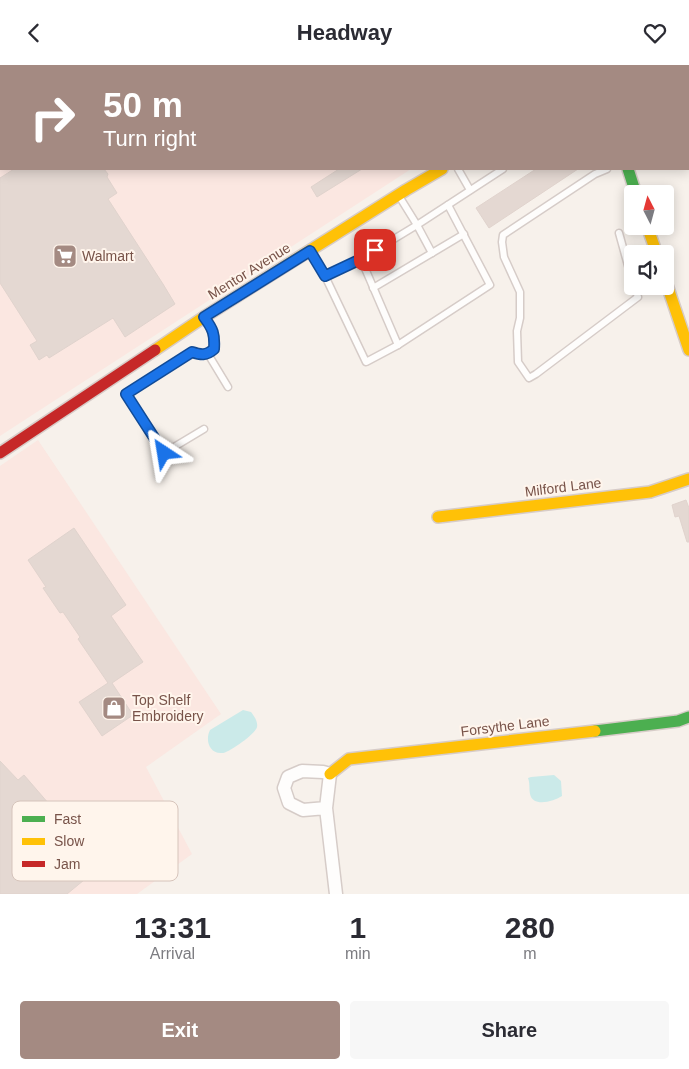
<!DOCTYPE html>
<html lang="en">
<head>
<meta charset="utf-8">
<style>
  body { margin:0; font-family:Arial,sans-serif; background:#f7f7f7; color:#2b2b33; height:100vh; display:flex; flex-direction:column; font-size:19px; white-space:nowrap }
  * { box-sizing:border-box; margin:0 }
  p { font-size:16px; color:#7c7c81 }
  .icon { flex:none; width:28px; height:28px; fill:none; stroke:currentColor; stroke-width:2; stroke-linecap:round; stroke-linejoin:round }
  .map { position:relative; height:829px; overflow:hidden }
  .sheet { display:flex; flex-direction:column; background:#fff; flex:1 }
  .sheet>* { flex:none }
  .banner { position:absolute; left:0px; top:0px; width:690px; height:105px; box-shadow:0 2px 12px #0003; background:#a48a82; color:#fff; overflow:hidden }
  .needle { width:32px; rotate:354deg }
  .fabs { position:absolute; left:624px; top:120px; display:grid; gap:10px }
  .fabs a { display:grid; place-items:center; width:50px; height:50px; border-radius:5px; background:#fff; box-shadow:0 2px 12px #0003; font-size:25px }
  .pin { position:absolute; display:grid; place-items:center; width:42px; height:42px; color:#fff; margin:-21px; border-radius:10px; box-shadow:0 2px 8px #0006 }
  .me { position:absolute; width:55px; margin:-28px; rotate:327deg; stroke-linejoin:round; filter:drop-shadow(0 0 4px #0008) }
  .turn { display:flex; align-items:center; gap:18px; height:105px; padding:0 20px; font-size:22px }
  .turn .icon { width:65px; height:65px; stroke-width:2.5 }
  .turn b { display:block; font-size:35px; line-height:42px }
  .eta { display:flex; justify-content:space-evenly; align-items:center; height:85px; text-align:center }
  .eta b { font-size:30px; font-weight:800; line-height:35px }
  .cta { display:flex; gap:10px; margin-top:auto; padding:10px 20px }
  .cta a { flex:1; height:58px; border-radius:5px; background:#a48a82; color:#fff; font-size:20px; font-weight:800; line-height:58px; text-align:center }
  .cta a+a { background:#f7f7f7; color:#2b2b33 }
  header { display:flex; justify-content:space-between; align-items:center; height:65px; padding:0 20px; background:#fff; font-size:22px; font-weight:800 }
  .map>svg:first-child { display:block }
  .commercial { fill:#fbe7e1 }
  .water { fill:#cbeae9 }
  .building { fill:#e4d8d2; stroke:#e0d3cd }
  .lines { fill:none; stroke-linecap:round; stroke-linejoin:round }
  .lane-casing { stroke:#d6ccc8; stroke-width:9 }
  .street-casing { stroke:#d6ccc8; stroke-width:15 }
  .fast-casing { stroke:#d7ccc8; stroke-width:14 }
  .slow-casing { stroke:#d7ccc8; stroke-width:14 }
  .jam-casing { stroke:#d7ccc8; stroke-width:14 }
  .lane { stroke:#fefdfc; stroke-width:6 }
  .street { stroke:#fefdfc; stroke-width:12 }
  .fast { stroke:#4caf50; stroke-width:11 }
  .slow { stroke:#ffc107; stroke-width:11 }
  .jam { stroke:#c62828; stroke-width:11 }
  .route-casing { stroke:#114b97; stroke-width:12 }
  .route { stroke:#1a73e8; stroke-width:9 }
  .labels { text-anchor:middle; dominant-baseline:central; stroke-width:4; stroke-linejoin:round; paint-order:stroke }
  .poi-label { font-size:14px; fill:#785349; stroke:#fff5ec; text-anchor:start }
  .street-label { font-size:14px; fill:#785349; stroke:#fff5ec }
  .key { fill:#fff5ec; stroke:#d6c4bb; stroke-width:1 }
  .key-label { font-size:14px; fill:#785349 }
</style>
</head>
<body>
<header><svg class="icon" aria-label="back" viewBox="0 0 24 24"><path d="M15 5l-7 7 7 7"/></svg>Headway<svg class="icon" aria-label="heart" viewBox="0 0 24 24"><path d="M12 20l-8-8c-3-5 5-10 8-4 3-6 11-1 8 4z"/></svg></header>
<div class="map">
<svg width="689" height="829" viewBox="0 0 689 829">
  <rect width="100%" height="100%" fill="#f7f1eb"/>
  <g class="commercial">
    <path d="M125 0H567V1H123Z"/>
    <path d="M1 82V104H411L0 371V83Z"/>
    <path d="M38 375 221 649 146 702 192 789 137 829H0V401Z"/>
  </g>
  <g class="water">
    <path d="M243 645 251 647C254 651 258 656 257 662 256 668 229 688 222 688 209 689 205 675 210 665Z"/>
    <path d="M554 710 561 716 562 731C554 736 533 743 530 729 529 723 530 718 528 713L531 712Z"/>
  </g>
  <g class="building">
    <path d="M14 104H104L108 109 107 112 117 128 108 134 163 219 175 239 125 272 113 253 49 293 47 290 39 295 30 280 37 276 0 218V113Z"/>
    <path d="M339 104H362L317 132 311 122Z"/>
    <path d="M536 104H578L489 163 476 143Z"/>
    <path d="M686 435 689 443V477H687L679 451 675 452 672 440Z"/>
    <path d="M74 463 126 540 111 551 143 597 112 618 133 650 102 671 79 637 108 618 78 574 80 572 63 547 60 548 43 523 46 522 28 495Z"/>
    <path d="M0 696 18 715 24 710 81 776 73 782 95 806 67 829H0Z"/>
  </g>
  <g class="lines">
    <g class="lane-casing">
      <g id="lane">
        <path d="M458 104 470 125"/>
        <path d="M607 104 595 109 503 170 502 177 504 192 520 227V253L517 266 518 297 529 313 536 309 638 232 634 221"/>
        <path d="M399 131 417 160 503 104"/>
        <path d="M619 168 632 215"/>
        <path d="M311 187 325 211 366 297 398 280"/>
        <path d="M432 188 417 160 361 194 398 280 490 220 448 140"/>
        <path d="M325 211 361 194"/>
        <path d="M373 223 464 169"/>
        <path d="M208 289 228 322"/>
        <path d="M204 364 164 388 126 329 192 287C201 291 206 291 214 284 215 269 213 265 205 253"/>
      </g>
    </g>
    <g class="street-casing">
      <path id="street" d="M326 743 303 745 289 738 284 723 288 712 302 706 323 707 330 709 326 743 336 829"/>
    </g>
    <g class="fast-casing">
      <g id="fast">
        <path d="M628 104 636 129"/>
        <path d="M595 666 678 656 689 652"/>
      </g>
    </g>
    <g class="slow-casing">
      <g id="slow">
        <path d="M600 1 602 0"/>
        <path d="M647 161 657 189"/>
        <path d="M665 214 689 285"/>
        <path d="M155 285 204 252 406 125 442 104"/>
        <path d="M438 452 650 427 689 414"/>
        <path d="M330 709 349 694 595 666"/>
      </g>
    </g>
    <g class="jam-casing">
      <path id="jam" d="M0 388 155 285"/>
    </g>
    <use href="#lane" class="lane"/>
    <use href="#street" class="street"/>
    <use href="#fast" class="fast"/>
    <use href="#slow" class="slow"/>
    <use href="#jam" class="jam"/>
  </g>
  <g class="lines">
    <g class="route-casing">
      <path id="route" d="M164 388 126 329 192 287C201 290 206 291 214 284 215 269 213 264 204 252L310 186 325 211 361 194 375 185"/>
    </g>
    <use href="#route" class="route"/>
  </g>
  <defs>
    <g id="supermarket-square" transform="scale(1.25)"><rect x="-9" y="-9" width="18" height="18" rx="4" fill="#a48a82" stroke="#fff5ec"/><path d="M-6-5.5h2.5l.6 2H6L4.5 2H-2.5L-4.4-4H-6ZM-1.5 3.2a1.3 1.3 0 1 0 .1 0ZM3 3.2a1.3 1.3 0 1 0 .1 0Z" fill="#fff"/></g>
    <g id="shop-square" transform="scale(1.25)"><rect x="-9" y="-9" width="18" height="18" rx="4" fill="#a48a82" stroke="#fff5ec"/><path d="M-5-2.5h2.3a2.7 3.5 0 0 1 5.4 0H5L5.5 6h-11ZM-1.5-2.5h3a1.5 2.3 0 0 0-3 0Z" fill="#fff"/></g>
  </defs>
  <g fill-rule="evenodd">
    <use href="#supermarket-square" x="65" y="191"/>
    <use href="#shop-square" x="114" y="643"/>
  </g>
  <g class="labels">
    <g class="poi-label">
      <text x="82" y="191">Walmart</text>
      <text x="132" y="635">Top Shelf<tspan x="132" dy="16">Embroidery</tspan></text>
    </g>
    <g class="street-label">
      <text transform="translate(249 206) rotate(-32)">Mentor Avenue</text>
      <text transform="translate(563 422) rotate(-7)">Milford Lane</text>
      <text transform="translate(505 661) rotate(-7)">Forsythe Lane</text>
    </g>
  </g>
  <rect x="12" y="736" width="166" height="80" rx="8" class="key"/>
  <rect x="22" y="751" width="23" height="6" fill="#4caf50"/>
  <rect x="22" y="773" width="23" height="7" fill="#ffc107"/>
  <rect x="22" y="796" width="23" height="6" fill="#c62828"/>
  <g class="key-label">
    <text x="54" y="759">Fast</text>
    <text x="54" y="781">Slow</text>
    <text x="54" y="804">Jam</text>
  </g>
</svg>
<div class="fabs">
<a><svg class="needle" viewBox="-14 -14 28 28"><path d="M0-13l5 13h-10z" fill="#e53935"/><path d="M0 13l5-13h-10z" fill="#7c7c81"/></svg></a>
<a><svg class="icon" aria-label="sound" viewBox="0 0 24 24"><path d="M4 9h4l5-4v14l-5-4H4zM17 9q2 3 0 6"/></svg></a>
</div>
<div class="pin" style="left:375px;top:185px;background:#d93025"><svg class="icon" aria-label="arrive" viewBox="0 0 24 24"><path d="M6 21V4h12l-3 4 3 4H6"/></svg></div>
<svg class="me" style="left:164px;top:388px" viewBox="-20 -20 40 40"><path d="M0-17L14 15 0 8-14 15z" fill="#1a73e8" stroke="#fff" stroke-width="4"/></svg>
<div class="banner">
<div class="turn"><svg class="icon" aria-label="right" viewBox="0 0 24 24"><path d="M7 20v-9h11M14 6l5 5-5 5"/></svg><div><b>50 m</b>Turn right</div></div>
</div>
</div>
<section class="sheet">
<div class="eta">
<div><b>13:31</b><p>Arrival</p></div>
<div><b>1</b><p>min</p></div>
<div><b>280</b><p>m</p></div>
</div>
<div class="cta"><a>Exit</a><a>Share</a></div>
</section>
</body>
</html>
